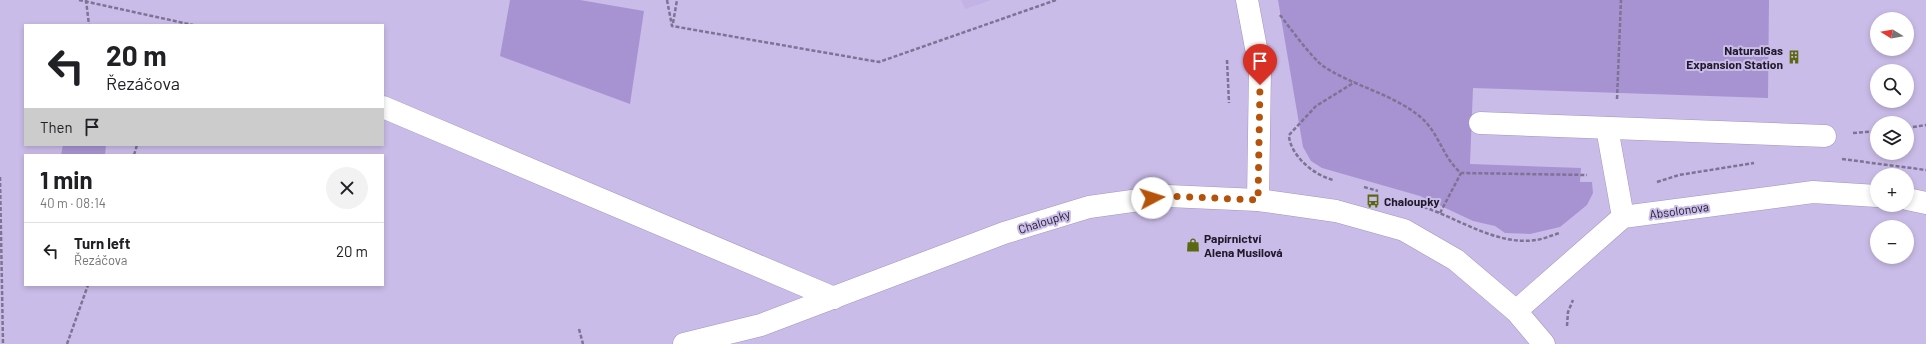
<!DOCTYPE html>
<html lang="en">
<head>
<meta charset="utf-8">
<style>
  body { margin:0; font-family:Barlow,sans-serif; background:#f2f2f2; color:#202124; height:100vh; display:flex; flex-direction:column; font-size:15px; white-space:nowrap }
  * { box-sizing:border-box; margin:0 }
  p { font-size:13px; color:#757577 }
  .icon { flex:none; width:22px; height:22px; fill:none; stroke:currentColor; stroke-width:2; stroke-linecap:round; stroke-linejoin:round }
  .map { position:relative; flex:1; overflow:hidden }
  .sheet { position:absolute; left:24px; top:154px; width:360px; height:132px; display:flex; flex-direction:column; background:#fff; border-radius:0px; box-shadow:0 2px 6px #0003 }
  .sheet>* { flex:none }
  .hud { position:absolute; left:24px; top:24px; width:360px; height:122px; border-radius:0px; box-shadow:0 2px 6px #0003; background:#fff; color:#202124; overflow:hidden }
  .needle { width:26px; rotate:281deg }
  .controls { position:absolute; left:1870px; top:12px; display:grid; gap:8px }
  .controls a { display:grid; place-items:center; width:44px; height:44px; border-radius:50%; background:#fff; box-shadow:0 2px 6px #0003; font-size:20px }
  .pin { position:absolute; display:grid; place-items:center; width:34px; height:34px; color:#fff; margin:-41px -17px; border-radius:50% 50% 50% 0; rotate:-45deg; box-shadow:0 0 4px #0007 }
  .pin .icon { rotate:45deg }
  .me { position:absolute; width:44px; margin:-22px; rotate:85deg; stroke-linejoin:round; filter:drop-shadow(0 0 3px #0008) }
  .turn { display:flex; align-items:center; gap:14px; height:84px; padding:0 16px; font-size:18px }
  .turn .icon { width:52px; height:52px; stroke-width:2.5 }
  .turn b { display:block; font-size:28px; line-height:34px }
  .then { display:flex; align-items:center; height:38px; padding:0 16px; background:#0003; gap:8px; font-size:15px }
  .round { display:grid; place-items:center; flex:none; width:42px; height:42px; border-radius:21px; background:#f2f2f2 }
  .headline { display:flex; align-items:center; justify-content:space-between; height:68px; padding:0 16px }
  h1 { font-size:24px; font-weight:700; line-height:30px }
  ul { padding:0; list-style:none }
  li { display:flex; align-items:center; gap:12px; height:56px; padding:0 16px; border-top:1px solid #e0e0e0 }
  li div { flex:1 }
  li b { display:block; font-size:15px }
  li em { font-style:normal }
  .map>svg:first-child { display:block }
  .built { fill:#c2b2e5 }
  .green { fill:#a793d2 }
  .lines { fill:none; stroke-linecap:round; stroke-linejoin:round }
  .minor-casing { stroke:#a295bf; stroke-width:23 }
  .path { stroke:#7e7393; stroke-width:2.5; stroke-dasharray:4 2; stroke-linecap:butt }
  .minor { stroke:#fff; stroke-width:22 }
  .route { stroke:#b45309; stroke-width:7; stroke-dasharray:0 12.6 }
  .labels { text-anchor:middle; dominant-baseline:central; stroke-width:4; stroke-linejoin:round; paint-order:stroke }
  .poi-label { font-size:12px; font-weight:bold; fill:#1f1929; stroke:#cabce8; text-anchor:start }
  .street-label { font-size:12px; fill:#1f1929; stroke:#cabce8 }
</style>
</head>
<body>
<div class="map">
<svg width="1926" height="344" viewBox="0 0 1926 344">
  <rect width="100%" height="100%" fill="#cabce8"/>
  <path class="built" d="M961 0H991L965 9Z"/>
  <g class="green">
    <path d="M510 0H580L644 11 630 104 500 56Z"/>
    <path d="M1278 0H1769L1768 98 1473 88 1470 164 1581 168 1580 182H1592L1593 193 1587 205 1560 227 1530 234 1505 233 1495 226 1473 221 1420 196 1322 168 1311 161 1303 147Z"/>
    <path d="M63 145H106L105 155H61Z"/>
  </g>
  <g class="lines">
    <g class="minor-casing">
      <g id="minor">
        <path d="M1247 0 1260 69 1258 200"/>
        <path d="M383 107 834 298"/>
        <path d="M1480 123 1825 136"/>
        <path d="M1607 128 1623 217"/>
        <path d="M1907 199 1926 203"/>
        <path d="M1516 311 1623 217 1813 192 1877 196"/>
        <path d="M684 344 761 325 1004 233 1089 207 1168 196 1258 200 1336 211 1404 230 1456 260 1516 311 1544 344"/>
      </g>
    </g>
    <g class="path">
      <path d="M79 0 193 25"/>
      <path d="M86 0 89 25"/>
      <path d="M667 0 672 26 879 62 1056 0"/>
      <path d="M1280 15C1290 28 1312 58 1323 66 1353 86 1390 93 1418 115 1440 132 1441 156 1461 173L1587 175"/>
      <path d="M673 23 677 0"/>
      <path d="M1227 60 1229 103"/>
      <path d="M1617 99 1621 0"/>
      <path d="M1907 128 1926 125"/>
      <path d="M1853 133 1877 131"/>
      <path d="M1289 135 1316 106 1355 82"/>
      <path d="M1289 137C1292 157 1314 175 1333 180"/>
      <path d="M134 155 137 145"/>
      <path d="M1842 159 1926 170"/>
      <path d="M0 177 3 344"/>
      <path d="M1657 182 1679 175 1754 163"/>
      <path d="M1364 187 1378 191"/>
      <path d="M1424 207C1459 219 1498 246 1536 240 1544 239 1552 235 1560 233"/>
      <path d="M1440 213 1461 173"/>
      <path d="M1567 326 1568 312 1573 300"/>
      <path d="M579 329 583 344"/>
      <path d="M67 344 88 285"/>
    </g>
    <use href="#minor" class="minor"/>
  </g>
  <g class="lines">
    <path class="route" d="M1152 198 1168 196 1258 200 1260 85"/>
  </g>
  <defs>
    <g id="building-bare" transform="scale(1.08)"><path d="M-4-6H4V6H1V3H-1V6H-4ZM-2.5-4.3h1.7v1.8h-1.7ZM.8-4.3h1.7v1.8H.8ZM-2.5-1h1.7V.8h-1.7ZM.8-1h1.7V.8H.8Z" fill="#5a6810" stroke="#cabce8" stroke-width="2.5" paint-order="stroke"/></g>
    <g id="bus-bare" transform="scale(1.08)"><path d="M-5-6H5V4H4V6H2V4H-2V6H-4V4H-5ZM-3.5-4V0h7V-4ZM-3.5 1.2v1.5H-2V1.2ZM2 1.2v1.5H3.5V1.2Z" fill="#5a6810" stroke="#cabce8" stroke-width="2.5" paint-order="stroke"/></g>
    <g id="shop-bare" transform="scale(1.08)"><path d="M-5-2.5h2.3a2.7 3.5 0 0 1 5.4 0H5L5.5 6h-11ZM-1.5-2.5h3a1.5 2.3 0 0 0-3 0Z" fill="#5a6810" stroke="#cabce8" stroke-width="2.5" paint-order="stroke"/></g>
  </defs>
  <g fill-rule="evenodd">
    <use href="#building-bare" x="1794" y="57"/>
    <use href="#bus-bare" x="1373" y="201"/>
    <use href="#shop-bare" x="1193" y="245"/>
  </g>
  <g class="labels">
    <g class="poi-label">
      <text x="1783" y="50" text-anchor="end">NaturalGas<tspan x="1783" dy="14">Expansion Station</tspan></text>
      <text x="1384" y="201">Chaloupky</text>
      <text x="1204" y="238">Papírnictví<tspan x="1204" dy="14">Alena Musilová</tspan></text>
    </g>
    <g class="street-label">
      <text transform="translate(1679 210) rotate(-8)">Absolonova</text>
      <text transform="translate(1044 221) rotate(-18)">Chaloupky</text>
    </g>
  </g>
</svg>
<div class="controls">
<a><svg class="needle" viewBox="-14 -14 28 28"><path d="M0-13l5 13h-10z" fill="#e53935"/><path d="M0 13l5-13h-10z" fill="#757577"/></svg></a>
<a><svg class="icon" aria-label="search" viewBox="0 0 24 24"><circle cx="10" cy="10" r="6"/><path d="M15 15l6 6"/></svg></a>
<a><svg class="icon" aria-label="layers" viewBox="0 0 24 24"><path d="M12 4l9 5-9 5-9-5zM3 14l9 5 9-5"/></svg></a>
<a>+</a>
<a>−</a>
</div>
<div class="pin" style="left:1260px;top:85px;background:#d93025"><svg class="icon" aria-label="arrive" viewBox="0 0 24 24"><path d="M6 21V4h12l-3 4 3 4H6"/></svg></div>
<svg class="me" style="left:1152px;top:198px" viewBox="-20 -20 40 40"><circle r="19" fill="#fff"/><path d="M0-13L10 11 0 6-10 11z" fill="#b45309"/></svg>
<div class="hud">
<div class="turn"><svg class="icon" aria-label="left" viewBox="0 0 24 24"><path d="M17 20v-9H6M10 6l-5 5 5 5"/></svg><div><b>20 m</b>Řezáčova</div></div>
<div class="then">Then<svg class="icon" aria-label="arrive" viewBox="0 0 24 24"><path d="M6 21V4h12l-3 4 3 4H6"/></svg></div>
</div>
<section class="sheet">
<div class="headline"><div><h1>1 min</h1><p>40 m · 08:14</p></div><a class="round"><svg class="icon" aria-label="close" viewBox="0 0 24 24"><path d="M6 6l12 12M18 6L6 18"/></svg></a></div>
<ul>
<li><svg class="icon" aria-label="left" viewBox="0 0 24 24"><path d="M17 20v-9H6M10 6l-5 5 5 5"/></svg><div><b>Turn left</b><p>Řezáčova</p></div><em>20 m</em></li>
</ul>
</section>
</div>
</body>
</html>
